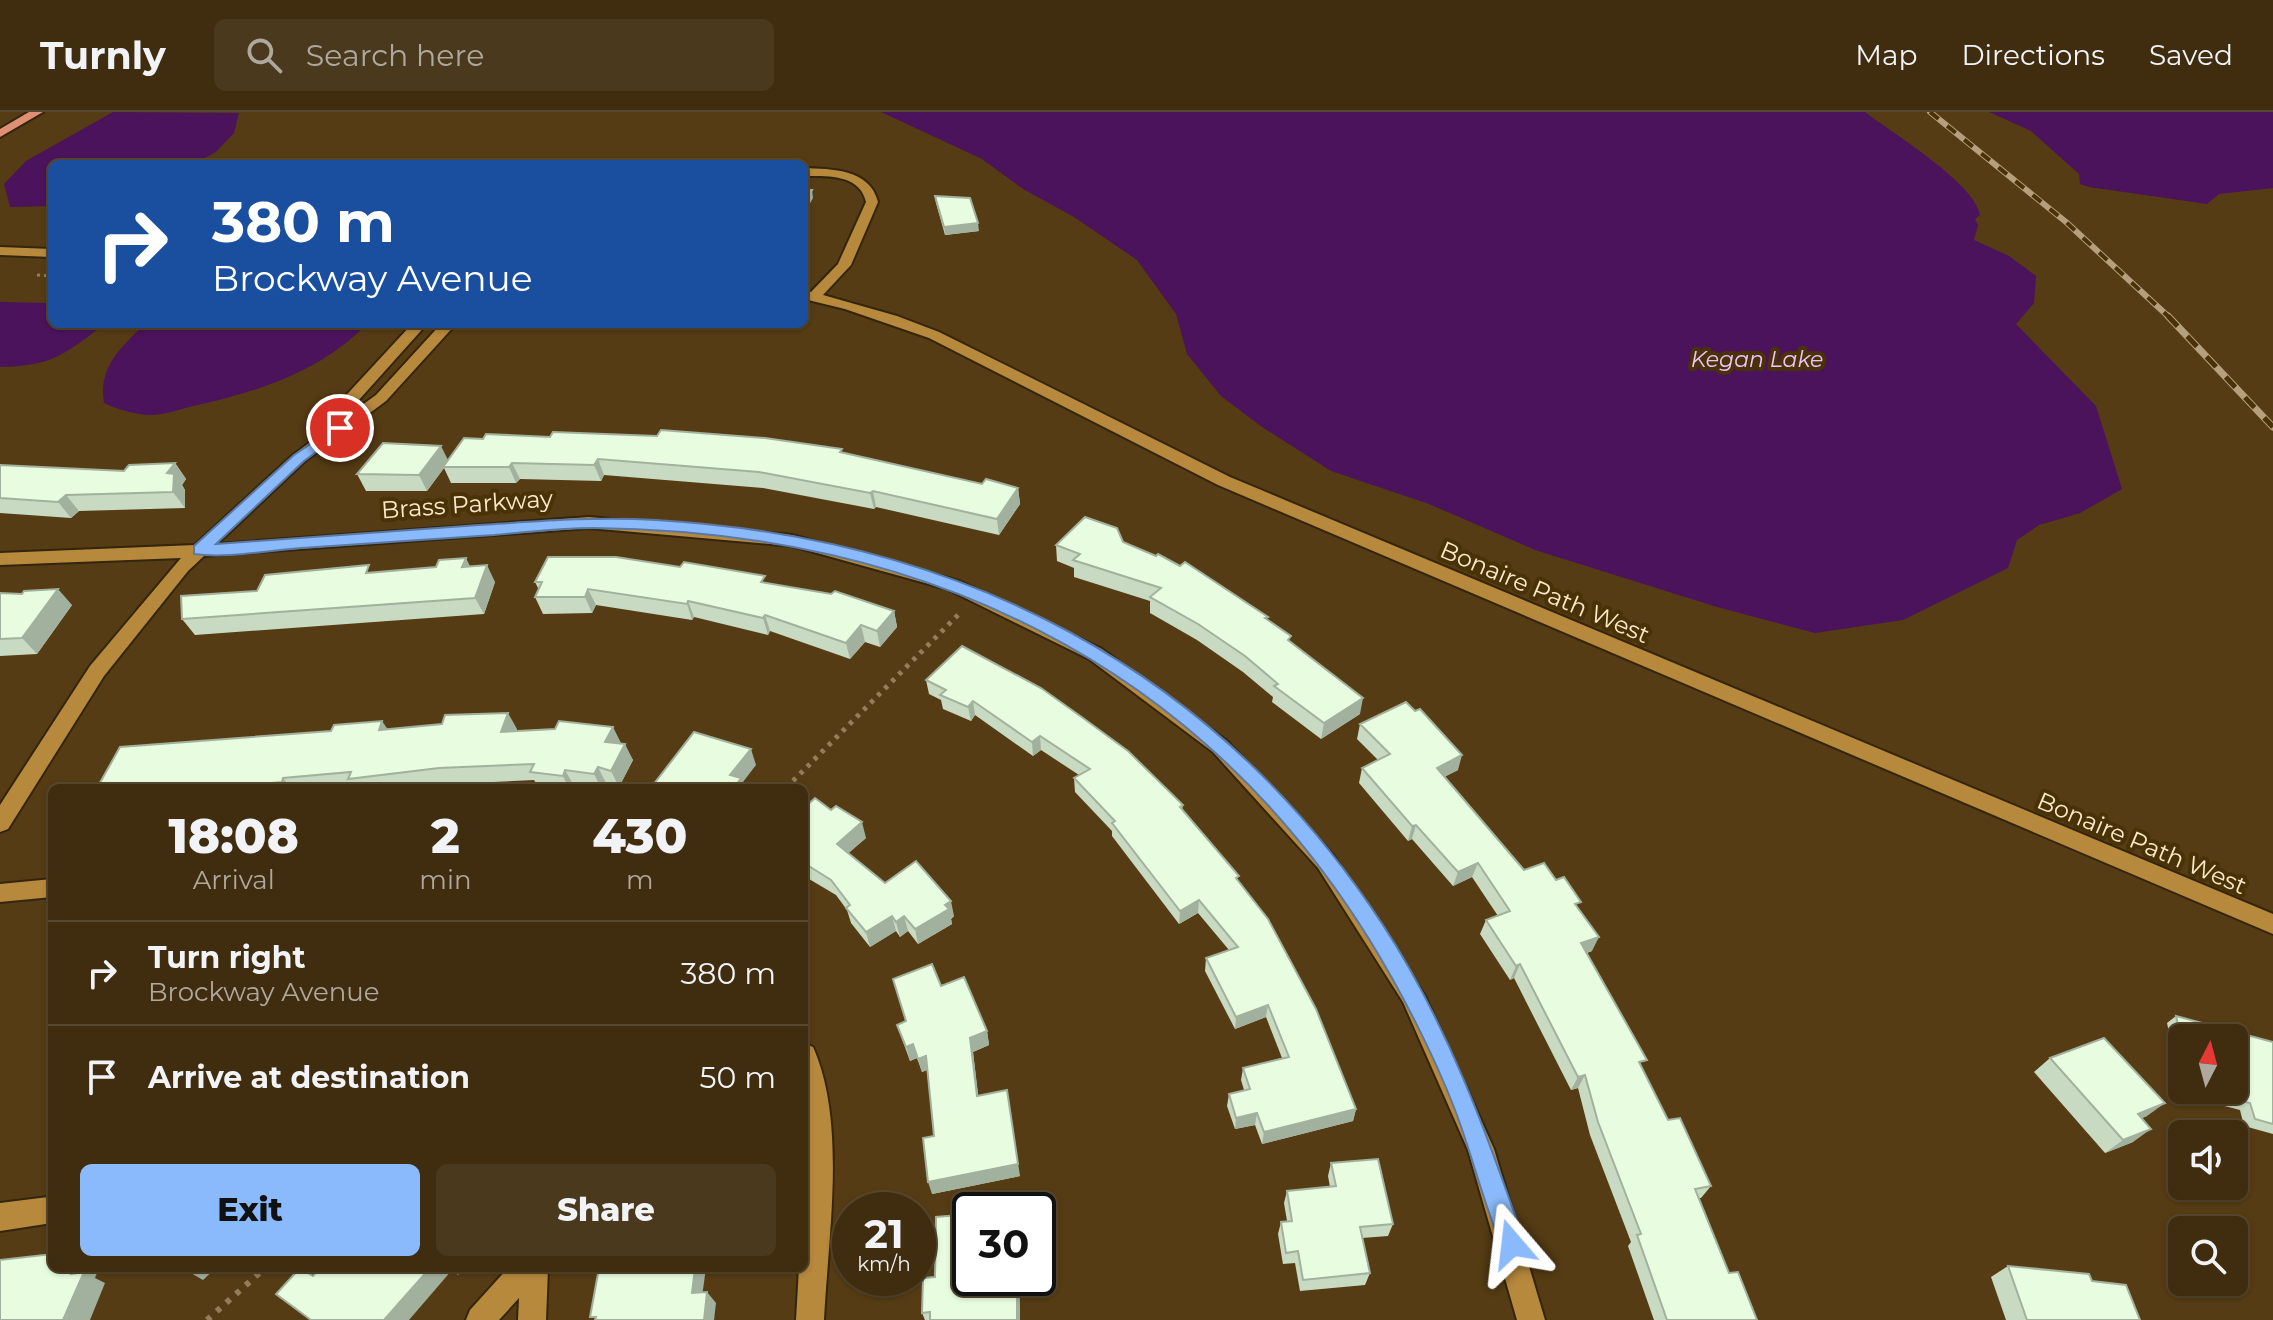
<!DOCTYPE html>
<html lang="en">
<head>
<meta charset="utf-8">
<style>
  body { margin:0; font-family:Montserrat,sans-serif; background:#4b391d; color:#f1f3f6; height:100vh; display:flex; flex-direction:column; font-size:30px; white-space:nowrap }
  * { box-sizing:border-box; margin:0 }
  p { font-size:26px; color:#aea89e }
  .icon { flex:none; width:44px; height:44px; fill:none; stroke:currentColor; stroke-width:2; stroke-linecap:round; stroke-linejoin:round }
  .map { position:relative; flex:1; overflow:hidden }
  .side { position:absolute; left:48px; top:672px; width:760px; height:488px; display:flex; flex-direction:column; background:#402d0f; border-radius:12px; box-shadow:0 2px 6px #0004,0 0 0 2px #59492f }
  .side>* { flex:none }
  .hud { position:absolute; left:48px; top:48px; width:760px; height:168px; border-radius:12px; box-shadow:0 2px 6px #0004,0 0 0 2px #59492f; background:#1a4fa0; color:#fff; overflow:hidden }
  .needle { width:52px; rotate:6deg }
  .tools { position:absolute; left:2168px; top:912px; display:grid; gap:16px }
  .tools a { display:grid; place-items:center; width:80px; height:80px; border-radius:12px; background:#402d0f; box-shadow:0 2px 6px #0004,0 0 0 2px #59492f; font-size:40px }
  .speed { position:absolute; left:832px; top:1080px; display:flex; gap:16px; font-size:40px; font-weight:700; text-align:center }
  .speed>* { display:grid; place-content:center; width:104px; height:104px; border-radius:50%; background:#402d0f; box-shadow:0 2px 6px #0004,0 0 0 2px #59492f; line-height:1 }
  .speed small { font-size:20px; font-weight:400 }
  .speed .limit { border:4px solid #111; border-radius:12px; background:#fff; color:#111 }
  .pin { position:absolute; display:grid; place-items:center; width:68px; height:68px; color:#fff; margin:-34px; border:4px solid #fff; border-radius:50%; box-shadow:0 2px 8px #0007 }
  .me { position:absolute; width:88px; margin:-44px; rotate:343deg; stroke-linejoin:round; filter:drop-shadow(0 0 6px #0008) }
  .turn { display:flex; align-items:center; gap:28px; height:168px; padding:0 32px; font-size:36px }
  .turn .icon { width:104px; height:104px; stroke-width:2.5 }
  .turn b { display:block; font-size:56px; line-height:68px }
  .eta { display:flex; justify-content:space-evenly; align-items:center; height:136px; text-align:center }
  .eta b { font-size:48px; font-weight:800; line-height:56px }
  .action { display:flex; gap:16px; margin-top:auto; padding:16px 32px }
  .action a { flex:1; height:92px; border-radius:12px; background:#8bbafc; color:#111; font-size:32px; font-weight:800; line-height:92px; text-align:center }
  .action a+a { background:#4b391d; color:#f1f3f6 }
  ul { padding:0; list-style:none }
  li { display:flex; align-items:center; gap:24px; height:104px; padding:0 32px; border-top:2px solid #59492f }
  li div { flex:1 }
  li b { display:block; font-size:30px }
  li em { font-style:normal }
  header { display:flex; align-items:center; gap:48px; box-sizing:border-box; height:112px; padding:0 40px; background:#402d0f; border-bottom:2px solid #59492f }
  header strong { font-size:38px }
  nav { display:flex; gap:44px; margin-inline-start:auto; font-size:28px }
  .search { width:560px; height:72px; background:#4b391d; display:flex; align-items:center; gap:20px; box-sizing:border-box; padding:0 28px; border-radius:12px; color:#aea89e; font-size:30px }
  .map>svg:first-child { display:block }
  .water { fill:#4a135b }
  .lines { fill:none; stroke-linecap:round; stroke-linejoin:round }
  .minor-casing { stroke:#34250d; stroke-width:4 }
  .major-casing { stroke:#34250d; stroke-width:4 }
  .path-far2 { stroke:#947d5a; stroke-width:3; stroke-dasharray:3 4; stroke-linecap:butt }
  .path-far1 { stroke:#947d5a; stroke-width:5; stroke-dasharray:4 6; stroke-linecap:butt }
  .path { stroke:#947d5a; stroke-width:6; stroke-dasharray:5 8; stroke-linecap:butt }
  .minor { fill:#b7893d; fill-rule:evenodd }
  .major { fill:#df8f74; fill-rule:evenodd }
  .rail-far1-casing { stroke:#b59f7d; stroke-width:6 }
  .rail-casing { stroke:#b59f7d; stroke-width:7 }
  .rail-far1 { stroke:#4a3207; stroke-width:4; stroke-dasharray:11; stroke-linecap:butt }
  .rail { stroke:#4a3207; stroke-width:5; stroke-dasharray:14; stroke-linecap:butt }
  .wall { fill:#c8dac1; fill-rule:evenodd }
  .shaded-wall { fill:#a2b19d }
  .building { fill:#e8fde0; stroke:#a2b19d; stroke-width:2 }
  .route { fill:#8bbafc; stroke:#5a79a4; stroke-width:2 }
  .labels { text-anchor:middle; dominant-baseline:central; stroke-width:8; stroke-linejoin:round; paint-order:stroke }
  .far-water-label { font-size:22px; font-style:italic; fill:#efc3ff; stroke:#4a3207 }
  .street-label { font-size:24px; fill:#fce8cb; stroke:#4a3207 }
</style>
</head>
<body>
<header>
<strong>Turnly</strong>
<div class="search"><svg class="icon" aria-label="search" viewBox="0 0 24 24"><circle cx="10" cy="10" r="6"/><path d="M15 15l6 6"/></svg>Search here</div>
<nav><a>Map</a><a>Directions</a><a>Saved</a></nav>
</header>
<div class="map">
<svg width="2273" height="1208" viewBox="0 0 2273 1208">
  <rect width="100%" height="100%" fill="#553c14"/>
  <g class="water">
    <path d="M113 0 239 1 234 21 216 40 194 52H52V94L10 95 4 72 26 49Z"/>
    <path d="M881 0H1865C1892 21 1975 71 1980 103L1975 107 1978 113 1974 128 2009 144 2036 164 2034 191 2016 212 2096 294 2122 377 2080 401 2039 413 2017 428 2008 456 1903 508 1815 521 1717 495 1535 438 1429 392 1331 359 1262 315 1221 284 1187 242 1176 202 1137 148 1074 105 1023 77 982 47Z"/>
    <path d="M1989 0H2273V76L2219 82 2207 92 2089 75 2080 72 2079 62 2031 19Z"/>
    <path d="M0 190 52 191V212H105C63 243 53 254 0 255Z"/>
    <path d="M145 212H367C320 260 257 280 193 294 180 297 164 303 151 303 136 303 117 297 104 291 98 255 121 235 145 212Z"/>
  </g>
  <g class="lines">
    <g class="minor-casing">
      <g id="minor">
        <path d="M621 48H651L657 52H615Z"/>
        <path d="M804 56C832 57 870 57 878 90L851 153 823 183 897 204 939 220 1230 365 2273 802V822L1218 373 929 226 845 197 804 187V179L811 180 838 152 866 90C860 62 827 64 804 64Z"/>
        <path d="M0 135 52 137V145L0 143Z"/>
        <path d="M412 212H427L340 309 376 283 441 212H456L386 289 305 349 217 432 589 405 792 423 959 469 1102 537 1227 629 1333 743 1425 884 1494 1037 1545 1208H1517L1468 1038 1403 890 1318 756 1213 640 1089 547 947 477 792 434 589 416 204 444 188 459 104 564 8 717 0 720V693L90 554 181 446 0 453V441L195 433 293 343 317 325 312 321 314 318Z"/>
        <path d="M52 767V785L0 790V772Z"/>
        <path d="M804 931 813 935C847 1011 828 1125 824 1208H796L799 1156H804L807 1032Z"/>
        <path d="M48 1085 52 1087V1111L0 1119V1091Z"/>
        <path d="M508 1156H548L546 1208H518L519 1186 499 1208H466L470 1198Z"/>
      </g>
    </g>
    <g class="major-casing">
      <path id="major" d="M29 0H43L0 25V17Z"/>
    </g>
    <path class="path-far2" d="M37 163 52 164"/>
    <path class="path-far1" d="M786 676 959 502"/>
    <path class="path" d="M207 1208 265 1156"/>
    <use href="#minor" class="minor"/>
    <use href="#major" class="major"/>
    <g class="rail-far1-casing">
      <path id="rail-far1" d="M1930 0 2066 110 2170 206"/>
    </g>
    <g class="rail-casing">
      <path id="rail" d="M2168 204 2273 315"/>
    </g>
    <use href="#rail-far1" class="rail-far1"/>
    <use href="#rail" class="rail"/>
  </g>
  <g class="wall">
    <path d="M935 84 979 119 945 123 936 91Z"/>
    <path d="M843 341 982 372 1018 376 1020 392 999 423 876 395 874 397 763 376 604 363 601 369 520 367 516 371H451L444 356 427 379H366L357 362 448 348Z"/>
    <path d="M175 351 186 367 182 373 185 378V396L79 399 71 406 0 401V353L124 359Z"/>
    <path d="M1123 430 1268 508 1290 530 1360 602 1321 627 1272 590 1273 585 1243 560 1197 528 1150 501V489L1074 465V456L1057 449 1056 433Z"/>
    <path d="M470 455 495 470 484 502 195 523 182 507 374 460Z"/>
    <path d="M535 470 767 471 894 499 897 515 880 535 865 530 850 547 770 519 768 523 694 505 692 508 596 493 592 501 543 502 535 485 539 478Z"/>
    <path d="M0 481 72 493 37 542 0 544Z"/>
    <path d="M962 534 1183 693 1182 698 1238 769 1356 997 1353 1009 1262 1032 1255 1013 1235 1017 1227 994 1229 982 1244 978 1241 968 1243 956 1282 946 1266 905 1235 917 1205 859 1206 846 1229 838 1198 801 1179 812 1112 724V719L1075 680 1074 666 1079 663 1041 638 1033 644 975 603 971 609 943 597 941 588 929 582 926 568Z"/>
    <path d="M1360 612 1458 658 1444 665 1524 758 1578 796 1592 839 1587 841 1642 956 1668 1008 1711 1074 1701 1086H1699L1729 1161 1757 1208H1654L1628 1134 1631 1130 1590 1023 1578 976 1571 978 1514 866 1510 868 1480 822 1486 808 1498 804 1472 765 1453 774 1412 727 1408 729 1359 671 1362 656 1378 648 1357 627Z"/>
    <path d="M387 617H517L516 619 621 631 633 648 619 675 606 671 603 676 574 674 573 676H539L534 668 450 672 414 676H97Z"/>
    <path d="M804 696 866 726 848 741 885 771 954 804 951 807 952 812 918 832 908 819 900 825 896 819 870 835 851 811 847 798 836 783 804 764Z"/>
    <path d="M941 874 987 919 989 933 973 940 978 984 1020 1064 932 1082 934 1024 927 958 922 960 917 946 910 949 897 913 906 909Z"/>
    <path d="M2176 904 2273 930V1022L2244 1014 2240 998 2182 983 2167 911ZM2182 926 2234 978H2182Z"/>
    <path d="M2050 946 2147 1004 2142 1006 2133 1030 2105 1041 2034 960Z"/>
    <path d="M1331 1051 1393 1112 1388 1124 1362 1126 1370 1161 1365 1173 1300 1179 1295 1151 1283 1152 1278 1122 1281 1110 1287 1109 1284 1091 1287 1079 1330 1075 1328 1064Z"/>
    <path d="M2008 1154 2092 1169 2140 1208H2006L1991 1165Z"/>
    <path d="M970 1166H1019L1020 1208H925L922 1201Z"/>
  </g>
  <g class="shaded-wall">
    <path d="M812 78 813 86 804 102V92Z"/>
    <path d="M978 111 979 119 945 123 944 115Z"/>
    <path d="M441 334 449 350 443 355 444 356 427 379 419 363Z"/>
    <path d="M598 347 604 363 601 369 594 353Z"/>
    <path d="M175 351 186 367 182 373 185 378V396L173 380 167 361Z"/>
    <path d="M512 351 520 367 516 371 509 355Z"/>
    <path d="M1018 376 1020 392 999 423 997 407Z"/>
    <path d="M873 379 876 395 874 397 870 381Z"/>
    <path d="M66 383 79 399 71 406 58 390Z"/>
    <path d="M466 446 474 462 462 455Z"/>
    <path d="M487 453 495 470 484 502 475 486Z"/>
    <path d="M58 477 72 493 37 542 22 526Z"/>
    <path d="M588 477 596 493 592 501 585 485Z"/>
    <path d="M688 489 694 505 692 508 687 492Z"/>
    <path d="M894 499 897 515 880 535 877 519Z"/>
    <path d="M765 503 770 519 768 523 763 506Z"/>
    <path d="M861 513 865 530 850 547 846 531Z"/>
    <path d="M1363 586 1360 602 1321 627 1324 611Z"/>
    <path d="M973 589 975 603 971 609 968 595Z"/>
    <path d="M508 601 517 617 510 636 501 620Z"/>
    <path d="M382 609 393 625 379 618Z"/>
    <path d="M613 615 621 631 612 646 605 630Z"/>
    <path d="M1040 624 1041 638 1033 644 1032 630Z"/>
    <path d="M625 632 633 648 619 675 611 659Z"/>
    <path d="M751 637 756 653 743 670 745 676H734L730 663Z"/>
    <path d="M1462 643 1458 658 1432 671 1437 656Z"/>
    <path d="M598 655 606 671 603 676H601L594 662Z"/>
    <path d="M565 658 574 674 573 676H569L563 664Z"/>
    <path d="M283 666 291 676H287L282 670Z"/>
    <path d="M862 710 866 726 842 747 837 732Z"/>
    <path d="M1416 713 1412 727 1408 729 1412 714Z"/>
    <path d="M1478 751 1472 765 1453 774 1458 760Z"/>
    <path d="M1199 788 1198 801 1179 812 1180 799Z"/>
    <path d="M951 789 954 804 951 807 952 812 918 832 915 817Z"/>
    <path d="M892 804 896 819 870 835 866 820Z"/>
    <path d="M904 804 908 819 900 825 896 810Z"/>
    <path d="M1599 825 1592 839 1574 845 1581 831Z"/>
    <path d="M1520 852 1514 866 1510 868 1516 854Z"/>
    <path d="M1268 893 1266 905 1235 917 1236 905Z"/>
    <path d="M987 919 989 933 973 940 980 997 977 984 970 926Z"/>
    <path d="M913 932 917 946 910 949 906 935Z"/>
    <path d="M926 944 930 957 922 960 918 947Z"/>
    <path d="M1585 963 1578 976 1571 978 1578 965Z"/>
    <path d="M1007 978 1020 1064 932 1082 928 1070Z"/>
    <path d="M2165 991 2147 1004 2119 1015 2138 1002Z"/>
    <path d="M1356 997 1353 1009 1262 1032 1264 1020Z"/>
    <path d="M1257 1001 1255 1013 1235 1017 1236 1006Z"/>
    <path d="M2151 1017 2133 1030 2105 1041 2123 1028Z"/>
    <path d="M73 1156H99L95 1166 105 1171 90 1208H63L71 1162Z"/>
    <path d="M185 1156H216L203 1168 184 1157Z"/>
    <path d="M430 1156H449L452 1158 409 1208H384Z"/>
    <path d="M450 1156H464L458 1163Z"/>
    <path d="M695 1156H706L701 1192 692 1181Z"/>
    <path d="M1017 1166H1019L1020 1208H1017Z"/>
    <path d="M707 1180 716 1191 714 1208H704Z"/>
  </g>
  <g class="building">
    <path d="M804 78H812L804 92Z"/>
    <path d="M935 84 970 86 978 111 944 115Z"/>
    <path d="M661 318 765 326 842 337 840 340 982 372 986 367 1018 376 997 407 873 379 870 381 759 360 598 347 594 353 512 351 509 355H443L464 326 483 327 486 322 550 325 553 320 657 324Z"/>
    <path d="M383 331 441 334 419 363 357 362Z"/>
    <path d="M175 351 167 361 174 362 173 380 66 383 58 390 0 386V353L124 359 129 353Z"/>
    <path d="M1085 405 1117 416 1123 430 1156 444 1158 442 1180 454 1185 450 1268 505 1265 506 1291 524 1288 528 1363 586 1324 611 1274 574 1278 572 1245 544 1198 512 1150 485 1161 476 1073 448 1080 442 1056 433Z"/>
    <path d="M548 445H616L680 455 684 450 765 464 761 470 831 482 835 479 894 499 877 519 861 513 846 531 765 503 763 506 688 489 687 492 588 477 585 485H535L542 470H535Z"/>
    <path d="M466 446 462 455 487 453 475 486 182 507 181 484 257 479 265 463 369 453 366 461 436 455 439 448Z"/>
    <path d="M58 477 22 526 0 527V481L22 482 24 479Z"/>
    <path d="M962 534 1041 576 1083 606 1128 639 1183 693 1180 695 1239 764 1236 766 1268 807 1316 897 1356 997 1264 1020 1257 1001 1236 1006 1229 982 1250 977 1243 956 1289 945 1268 893 1236 905 1206 846 1238 835 1199 788 1180 799 1112 711 1115 709 1074 666 1090 657 1040 624 1032 630 973 589 968 595 940 583 946 578 926 568Z"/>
    <path d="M1406 590 1415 599 1420 597 1462 643 1437 656 1524 758 1544 751 1556 768 1564 765 1581 790 1575 792 1599 825 1581 831 1647 948 1639 950 1668 1008 1680 1006 1711 1074 1695 1077 1729 1161 1738 1160 1757 1208H1667L1637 1123 1641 1122 1598 1010 1585 963 1578 965 1520 852 1516 854 1486 808 1510 799 1478 751 1458 760 1416 713 1412 714 1362 656 1390 642 1360 612Z"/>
    <path d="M508 601 501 620 555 617 559 609 613 615 605 630 625 632 611 659 598 655 594 662 565 658 563 664 530 660 534 652 439 656 348 667 351 660 283 666 282 670 213 676H97L120 635 331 619 334 613 382 609 379 618 442 612 445 603Z"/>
    <path d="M694 620 751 637 730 663 741 666 734 676H661L653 673Z"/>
    <path d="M815 686 831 698 836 694 862 710 837 732 885 771 916 749 951 789 945 793 949 797 915 817 904 804 896 810 892 804 866 820 846 796 850 793 831 768 804 751V696Z"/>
    <path d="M932 852 941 874 964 865 987 919 970 926 977 984 1007 978 1018 1052 928 1070 923 1026 934 1024 926 944 918 947 913 932 906 935 897 913 906 909 893 867Z"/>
    <path d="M2176 904 2273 930V1012L2255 1007 2250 991 2199 978H2234V926H2182V932Z"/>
    <path d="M2104 926 2165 991 2138 1002 2151 1017 2123 1028 2050 946Z"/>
    <path d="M1378 1047 1393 1112 1360 1115 1370 1161 1303 1168 1298 1139 1286 1141 1281 1110 1292 1109 1287 1079 1336 1074 1331 1051Z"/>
    <path d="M970 1102V1166H1017V1208H930V1200L922 1201 923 1166 935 1165 936 1105Z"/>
    <path d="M52 1142V1156H73L71 1162 84 1160 63 1208H0V1148Z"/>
    <path d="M2008 1154 2089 1162 2092 1169 2126 1173 2140 1208H2027Z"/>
    <path d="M300 1156 313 1164 320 1156H430L384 1208H311L276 1182Z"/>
    <path d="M599 1156H695L692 1181 707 1180 704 1208H595L596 1205H590Z"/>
  </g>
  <path class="route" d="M340 312 345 313V319L304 349 216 432C299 426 382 420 465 414 529 410 592 404 656 408 960 426 1215 555 1383 813 1447 911 1487 1021 1525 1132L1521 1140 1512 1144 1504 1140C1484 1094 1473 1045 1455 998 1434 943 1400 877 1369 827 1195 547 917 419 594 416 561 416 527 420 494 423 430 427 366 432 302 436 268 438 227 447 194 442V434L294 343Z"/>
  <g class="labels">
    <g class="far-water-label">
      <text x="1757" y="247">Kegan Lake</text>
    </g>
    <g class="street-label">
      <text transform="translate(467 392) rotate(-4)">Brass Parkway</text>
      <text transform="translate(1545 480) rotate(23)">Bonaire Path West</text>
      <text transform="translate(2142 731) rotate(23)">Bonaire Path West</text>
    </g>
  </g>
</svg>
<div class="tools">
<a><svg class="needle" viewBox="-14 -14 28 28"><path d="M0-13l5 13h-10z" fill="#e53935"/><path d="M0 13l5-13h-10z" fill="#aea89e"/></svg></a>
<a><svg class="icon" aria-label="sound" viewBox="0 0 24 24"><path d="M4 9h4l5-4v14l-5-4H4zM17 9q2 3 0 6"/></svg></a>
<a><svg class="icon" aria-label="search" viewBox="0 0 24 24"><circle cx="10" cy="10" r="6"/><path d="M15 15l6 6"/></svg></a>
</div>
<div class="speed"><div>21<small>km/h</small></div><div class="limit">30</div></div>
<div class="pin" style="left:340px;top:316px;background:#d93025"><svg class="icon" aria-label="arrive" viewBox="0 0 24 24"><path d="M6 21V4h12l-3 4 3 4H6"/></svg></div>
<svg class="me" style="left:1512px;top:1132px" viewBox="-20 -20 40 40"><path d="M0-17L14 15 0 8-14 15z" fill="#8bbafc" stroke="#fff" stroke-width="4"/></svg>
<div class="hud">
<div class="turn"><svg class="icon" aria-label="right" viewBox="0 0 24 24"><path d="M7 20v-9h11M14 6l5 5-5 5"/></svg><div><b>380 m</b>Brockway Avenue</div></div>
</div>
<section class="side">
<div class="eta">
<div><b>18:08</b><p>Arrival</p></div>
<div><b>2</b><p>min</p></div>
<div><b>430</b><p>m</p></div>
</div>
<ul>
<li><svg class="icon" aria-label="right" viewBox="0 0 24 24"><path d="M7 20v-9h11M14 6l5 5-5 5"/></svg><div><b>Turn right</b><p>Brockway Avenue</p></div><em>380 m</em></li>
<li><svg class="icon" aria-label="arrive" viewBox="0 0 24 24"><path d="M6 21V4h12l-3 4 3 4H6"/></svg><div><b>Arrive at destination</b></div><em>50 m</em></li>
</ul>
<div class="action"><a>Exit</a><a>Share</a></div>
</section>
</div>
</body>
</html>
